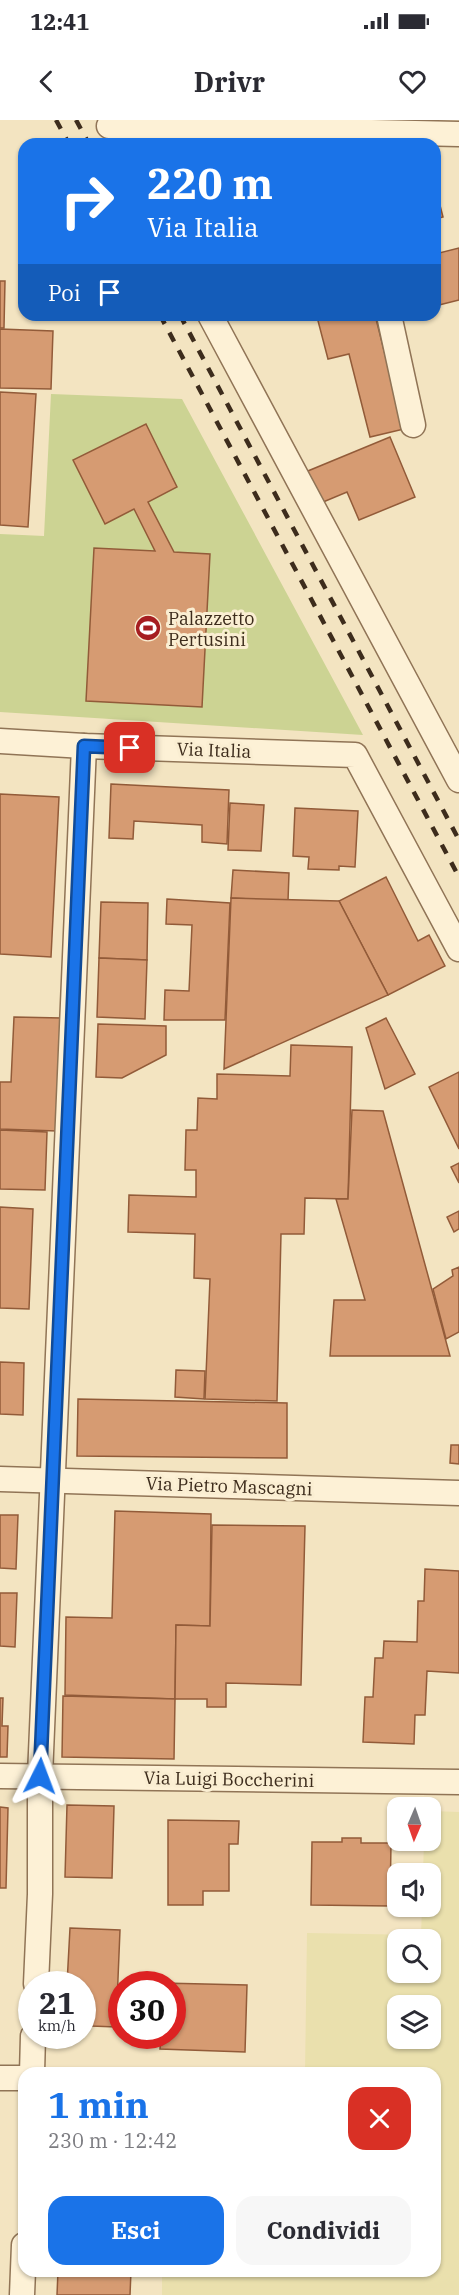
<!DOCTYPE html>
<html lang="it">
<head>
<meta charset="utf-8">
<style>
  body { margin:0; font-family:"IBM Plex Serif",serif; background:#f7f7f7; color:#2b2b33; height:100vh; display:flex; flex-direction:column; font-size:22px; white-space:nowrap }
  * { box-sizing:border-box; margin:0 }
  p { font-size:20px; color:#7c7c81 }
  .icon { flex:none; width:33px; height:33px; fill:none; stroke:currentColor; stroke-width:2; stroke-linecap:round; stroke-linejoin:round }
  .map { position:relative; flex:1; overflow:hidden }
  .side { position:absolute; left:18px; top:1947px; width:423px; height:210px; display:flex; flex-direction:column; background:#fff; border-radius:18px; box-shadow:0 2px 4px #0004 }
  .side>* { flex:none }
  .hud { position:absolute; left:18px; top:18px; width:423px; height:183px; border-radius:18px; box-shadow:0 2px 4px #0004; background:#1a73e8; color:#fff; overflow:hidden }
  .needle { width:39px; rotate:182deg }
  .tools { position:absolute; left:387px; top:1677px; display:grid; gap:12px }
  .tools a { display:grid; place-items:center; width:54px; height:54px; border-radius:12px; background:#fff; box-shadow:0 2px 4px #0004; font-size:30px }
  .speed { position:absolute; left:18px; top:1851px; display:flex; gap:12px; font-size:30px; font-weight:700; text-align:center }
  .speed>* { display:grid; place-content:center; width:78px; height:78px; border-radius:50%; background:#fff; box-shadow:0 2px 4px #0004; line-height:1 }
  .speed small { font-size:15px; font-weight:400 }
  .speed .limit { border:9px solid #d22; background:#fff; color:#111 }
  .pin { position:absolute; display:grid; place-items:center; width:51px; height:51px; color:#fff; margin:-26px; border-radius:12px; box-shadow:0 3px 9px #0006 }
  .me { position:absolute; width:66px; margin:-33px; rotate:3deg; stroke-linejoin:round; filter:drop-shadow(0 0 4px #0008) }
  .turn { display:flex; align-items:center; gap:21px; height:126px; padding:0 30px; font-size:27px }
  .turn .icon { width:78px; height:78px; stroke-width:2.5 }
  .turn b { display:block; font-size:42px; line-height:51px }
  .then { display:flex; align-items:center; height:57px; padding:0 30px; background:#0003; gap:12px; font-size:22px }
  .round { display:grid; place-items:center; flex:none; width:63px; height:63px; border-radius:18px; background:#f7f7f7 }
  .summary { display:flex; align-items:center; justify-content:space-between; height:102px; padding:0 30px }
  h1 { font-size:36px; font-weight:800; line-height:45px; color:#1a73e8 }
  .button { display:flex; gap:12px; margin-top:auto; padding:12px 30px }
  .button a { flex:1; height:69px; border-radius:18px; background:#1a73e8; color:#fff; font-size:24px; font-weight:800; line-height:69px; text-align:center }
  .button a+a { background:#f7f7f7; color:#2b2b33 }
  .status { display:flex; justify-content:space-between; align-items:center; height:42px; padding:0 30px; background:#fff; direction:ltr }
  .status svg { height:16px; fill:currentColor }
  header { display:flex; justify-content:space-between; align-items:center; height:78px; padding:0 30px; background:#fff; font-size:27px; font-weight:800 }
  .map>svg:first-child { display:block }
  .farmland { fill:#eae0ad; fill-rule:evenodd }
  .green { fill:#ccd393 }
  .building { fill:#d69b72; stroke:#925b39; stroke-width:1.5 }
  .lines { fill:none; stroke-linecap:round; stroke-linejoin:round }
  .minor-casing { stroke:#907456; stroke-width:27 }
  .minor { stroke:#fdf1d6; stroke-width:24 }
  .rail { stroke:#3d2c1c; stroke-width:4.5; stroke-dasharray:10 10; stroke-linecap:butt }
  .route-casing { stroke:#114b97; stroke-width:15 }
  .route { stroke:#1a73e8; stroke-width:10 }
  .labels { text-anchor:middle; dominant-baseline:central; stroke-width:6; stroke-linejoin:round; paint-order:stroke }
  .poi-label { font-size:18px; fill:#3d2c1c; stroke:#faeed2; text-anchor:start }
  .street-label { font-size:18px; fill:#3d2c1c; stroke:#faeed2 }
</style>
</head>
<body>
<div class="status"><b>12:41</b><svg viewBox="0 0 49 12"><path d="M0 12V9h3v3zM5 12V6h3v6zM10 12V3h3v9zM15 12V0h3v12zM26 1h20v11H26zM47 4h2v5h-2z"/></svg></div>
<header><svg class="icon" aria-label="back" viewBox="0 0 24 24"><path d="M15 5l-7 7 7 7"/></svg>Drivr<svg class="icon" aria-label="heart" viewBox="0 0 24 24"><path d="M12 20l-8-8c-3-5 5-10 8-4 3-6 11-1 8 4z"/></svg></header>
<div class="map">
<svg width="459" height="2175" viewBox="0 0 459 2175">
  <rect width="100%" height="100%" fill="#f3e4c1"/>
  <path class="farmland" d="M431 1691 459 1692V2175H162V2151H435V1953H305L307 1813 421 1815 422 1787 430 1786V1754L423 1753 424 1721 430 1720ZM398 1820H430V1852H398ZM398 1886H430V1918H398Z"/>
  <path class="green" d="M51 274 182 279 363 615 0 592V414L44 416Z"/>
  <g class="building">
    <path d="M435 66 443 97 435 99Z"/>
    <path d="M459 128V180L435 186V134Z"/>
    <path d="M0 161H5L4 208H0Z"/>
    <path d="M323 195H375L404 309 370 317 349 234 328 239 317 197Z"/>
    <path d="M0 209 53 211 51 269 0 268Z"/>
    <path d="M0 272 36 274 28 407 0 405Z"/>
    <path d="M146 304 177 367 148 382 174 432 210 434 202 587 86 581 94 428 155 431 134 389 105 404 73 340Z"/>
    <path d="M390 317 415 377 359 400 347 372 316 385 303 353Z"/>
    <path d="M111 664 229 670 227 724 202 722V705L134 701 133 719 109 718Z"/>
    <path d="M0 674 59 677 51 837 0 834Z"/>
    <path d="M230 683 264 685 261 731 228 730Z"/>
    <path d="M295 688 358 691 355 747 339 746V750L308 749 309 737 293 736Z"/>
    <path d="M233 750 289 753 288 781 231 778Z"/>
    <path d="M386 757 418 821 429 815 445 846 388 875 339 781Z"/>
    <path d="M231 778 339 781 388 875 224 949Z"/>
    <path d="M167 779 230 783 225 900H164L165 870 189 871 192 805 166 804Z"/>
    <path d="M101 782 148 783 147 840 99 838Z"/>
    <path d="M99 838 147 840 145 899 97 897Z"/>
    <path d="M14 897 61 898 57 1011 0 1009V962H11Z"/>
    <path d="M386 898 415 954 385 969 366 908Z"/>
    <path d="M98 904 166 906V935L122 958 96 957Z"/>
    <path d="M291 925 352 927 348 1079 305 1078 304 1114H281L277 1281 205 1279 210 1159 194 1158 195 1114 128 1112 129 1075 196 1077V1050H185L186 1010H197L198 978 217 979V954L290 956Z"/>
    <path d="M459 952V1029L429 967Z"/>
    <path d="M352 990 383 991 450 1236H330L334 1180H365L336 1079H348Z"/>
    <path d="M0 1010 47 1012 45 1070 0 1069Z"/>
    <path d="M459 1043V1063L451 1047Z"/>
    <path d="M0 1087 33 1089 29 1189 0 1188Z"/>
    <path d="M459 1091V1109L454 1112 447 1097Z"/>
    <path d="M459 1147V1212L446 1219 433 1169 453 1156 452 1150Z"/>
    <path d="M0 1242 24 1243 23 1295 0 1294Z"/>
    <path d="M176 1250 205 1251 204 1279 175 1277Z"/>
    <path d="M78 1279 287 1283V1338L77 1336Z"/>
    <path d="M451 1325H459V1344L450 1343Z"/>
    <path d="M115 1391 211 1394 210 1506 176 1505 175 1579 65 1575 66 1497 112 1498Z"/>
    <path d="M0 1395H18L16 1449 0 1448Z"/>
    <path d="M212 1405 305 1406 301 1565 226 1563V1587H207V1579H175L176 1505 210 1506Z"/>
    <path d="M425 1449 459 1451V1553L427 1551 425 1595H415L414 1624 363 1622 365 1577H373L375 1538H383L384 1521 417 1522 418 1481H424Z"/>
    <path d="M0 1473H17L15 1527 0 1526Z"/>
    <path d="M63 1576 175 1579 174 1639 62 1637Z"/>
    <path d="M0 1578H3L2 1606H8L7 1637H0Z"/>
    <path d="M67 1685 114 1686 112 1758 65 1757Z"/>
    <path d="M0 1687 8 1688 6 1768H0Z"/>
    <path d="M168 1700 239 1701 238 1724H229V1771H203V1785H168Z"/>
    <path d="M342 1718H361V1723H391L390 1786 311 1785 312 1722H342Z"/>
    <path d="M70 1808 120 1810 116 1907 92 1906 93 1885 82 1884V1864H67Z"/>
    <path d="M162 1863 247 1865 245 1932 160 1929 161 1916H172V1864Z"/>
    <path d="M58 2151H131L130 2175H57Z"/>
  </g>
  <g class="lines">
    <g class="minor-casing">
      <g id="minor">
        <path d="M109 6 459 14"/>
        <path d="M210 195 459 660"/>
        <path d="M389 195 413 305"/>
        <path d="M0 621 84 626 355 635 459 829"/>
        <path d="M0 1359 459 1373"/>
        <path d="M0 1656 459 1662"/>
        <path d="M36 1864 40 1774V1656L84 626"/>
        <path d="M32 1953 33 1916"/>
        <path d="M0 1958H24"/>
        <path d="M22 2175 24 2125"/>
      </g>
    </g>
    <use href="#minor" class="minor"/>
    <g class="rail">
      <path d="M56 0 69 24"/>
      <path d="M76 0 89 24"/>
      <path d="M160 195 459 757"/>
      <path d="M180 195 459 720"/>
    </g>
  </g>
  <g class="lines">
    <g class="route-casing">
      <path id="route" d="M40 1656 84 626 130 628"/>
    </g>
    <use href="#route" class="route"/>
  </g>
  <defs>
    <g id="stadium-disc" transform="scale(1.35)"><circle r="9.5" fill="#a61e21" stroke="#faeed2"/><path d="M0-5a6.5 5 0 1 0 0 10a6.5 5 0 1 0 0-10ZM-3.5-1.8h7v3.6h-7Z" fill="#fff"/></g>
  </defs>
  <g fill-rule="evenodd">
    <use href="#stadium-disc" x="148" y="508"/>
  </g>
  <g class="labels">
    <g class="poi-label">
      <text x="168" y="498">Palazzetto<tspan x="168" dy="21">Pertusini</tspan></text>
    </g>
    <g class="street-label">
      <text transform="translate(214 630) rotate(2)">Via Italia</text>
      <text transform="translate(229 1366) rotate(2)">Via Pietro Mascagni</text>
      <text transform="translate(229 1659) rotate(1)">Via Luigi Boccherini</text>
    </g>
  </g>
</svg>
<div class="tools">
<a><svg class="needle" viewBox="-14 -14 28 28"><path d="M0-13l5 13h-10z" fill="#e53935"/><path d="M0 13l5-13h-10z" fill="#7c7c81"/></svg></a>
<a><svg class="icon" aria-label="sound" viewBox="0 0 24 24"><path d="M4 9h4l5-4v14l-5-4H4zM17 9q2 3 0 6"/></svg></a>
<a><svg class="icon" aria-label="search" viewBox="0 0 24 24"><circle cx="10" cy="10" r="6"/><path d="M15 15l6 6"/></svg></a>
<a><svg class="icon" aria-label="layers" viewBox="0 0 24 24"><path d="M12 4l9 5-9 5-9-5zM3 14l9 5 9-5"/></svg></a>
</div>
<div class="speed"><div>21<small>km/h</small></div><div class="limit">30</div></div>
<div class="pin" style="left:130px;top:628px;background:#d93025"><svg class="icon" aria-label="arrive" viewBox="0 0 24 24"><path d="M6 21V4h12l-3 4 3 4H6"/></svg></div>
<svg class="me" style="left:40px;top:1656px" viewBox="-20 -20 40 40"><path d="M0-17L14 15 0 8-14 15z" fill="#1a73e8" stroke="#fff" stroke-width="4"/></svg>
<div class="hud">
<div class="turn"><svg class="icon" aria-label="right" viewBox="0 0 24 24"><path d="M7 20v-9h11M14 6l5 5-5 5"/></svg><div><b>220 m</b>Via Italia</div></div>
<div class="then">Poi<svg class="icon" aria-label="arrive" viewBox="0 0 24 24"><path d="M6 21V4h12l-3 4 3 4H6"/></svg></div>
</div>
<section class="side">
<div class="summary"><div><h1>1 min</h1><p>230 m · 12:42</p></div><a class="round" style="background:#d93025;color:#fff"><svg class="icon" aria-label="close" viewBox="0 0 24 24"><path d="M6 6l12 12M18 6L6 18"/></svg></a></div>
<div class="button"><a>Esci</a><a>Condividi</a></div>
</section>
</div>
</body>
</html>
